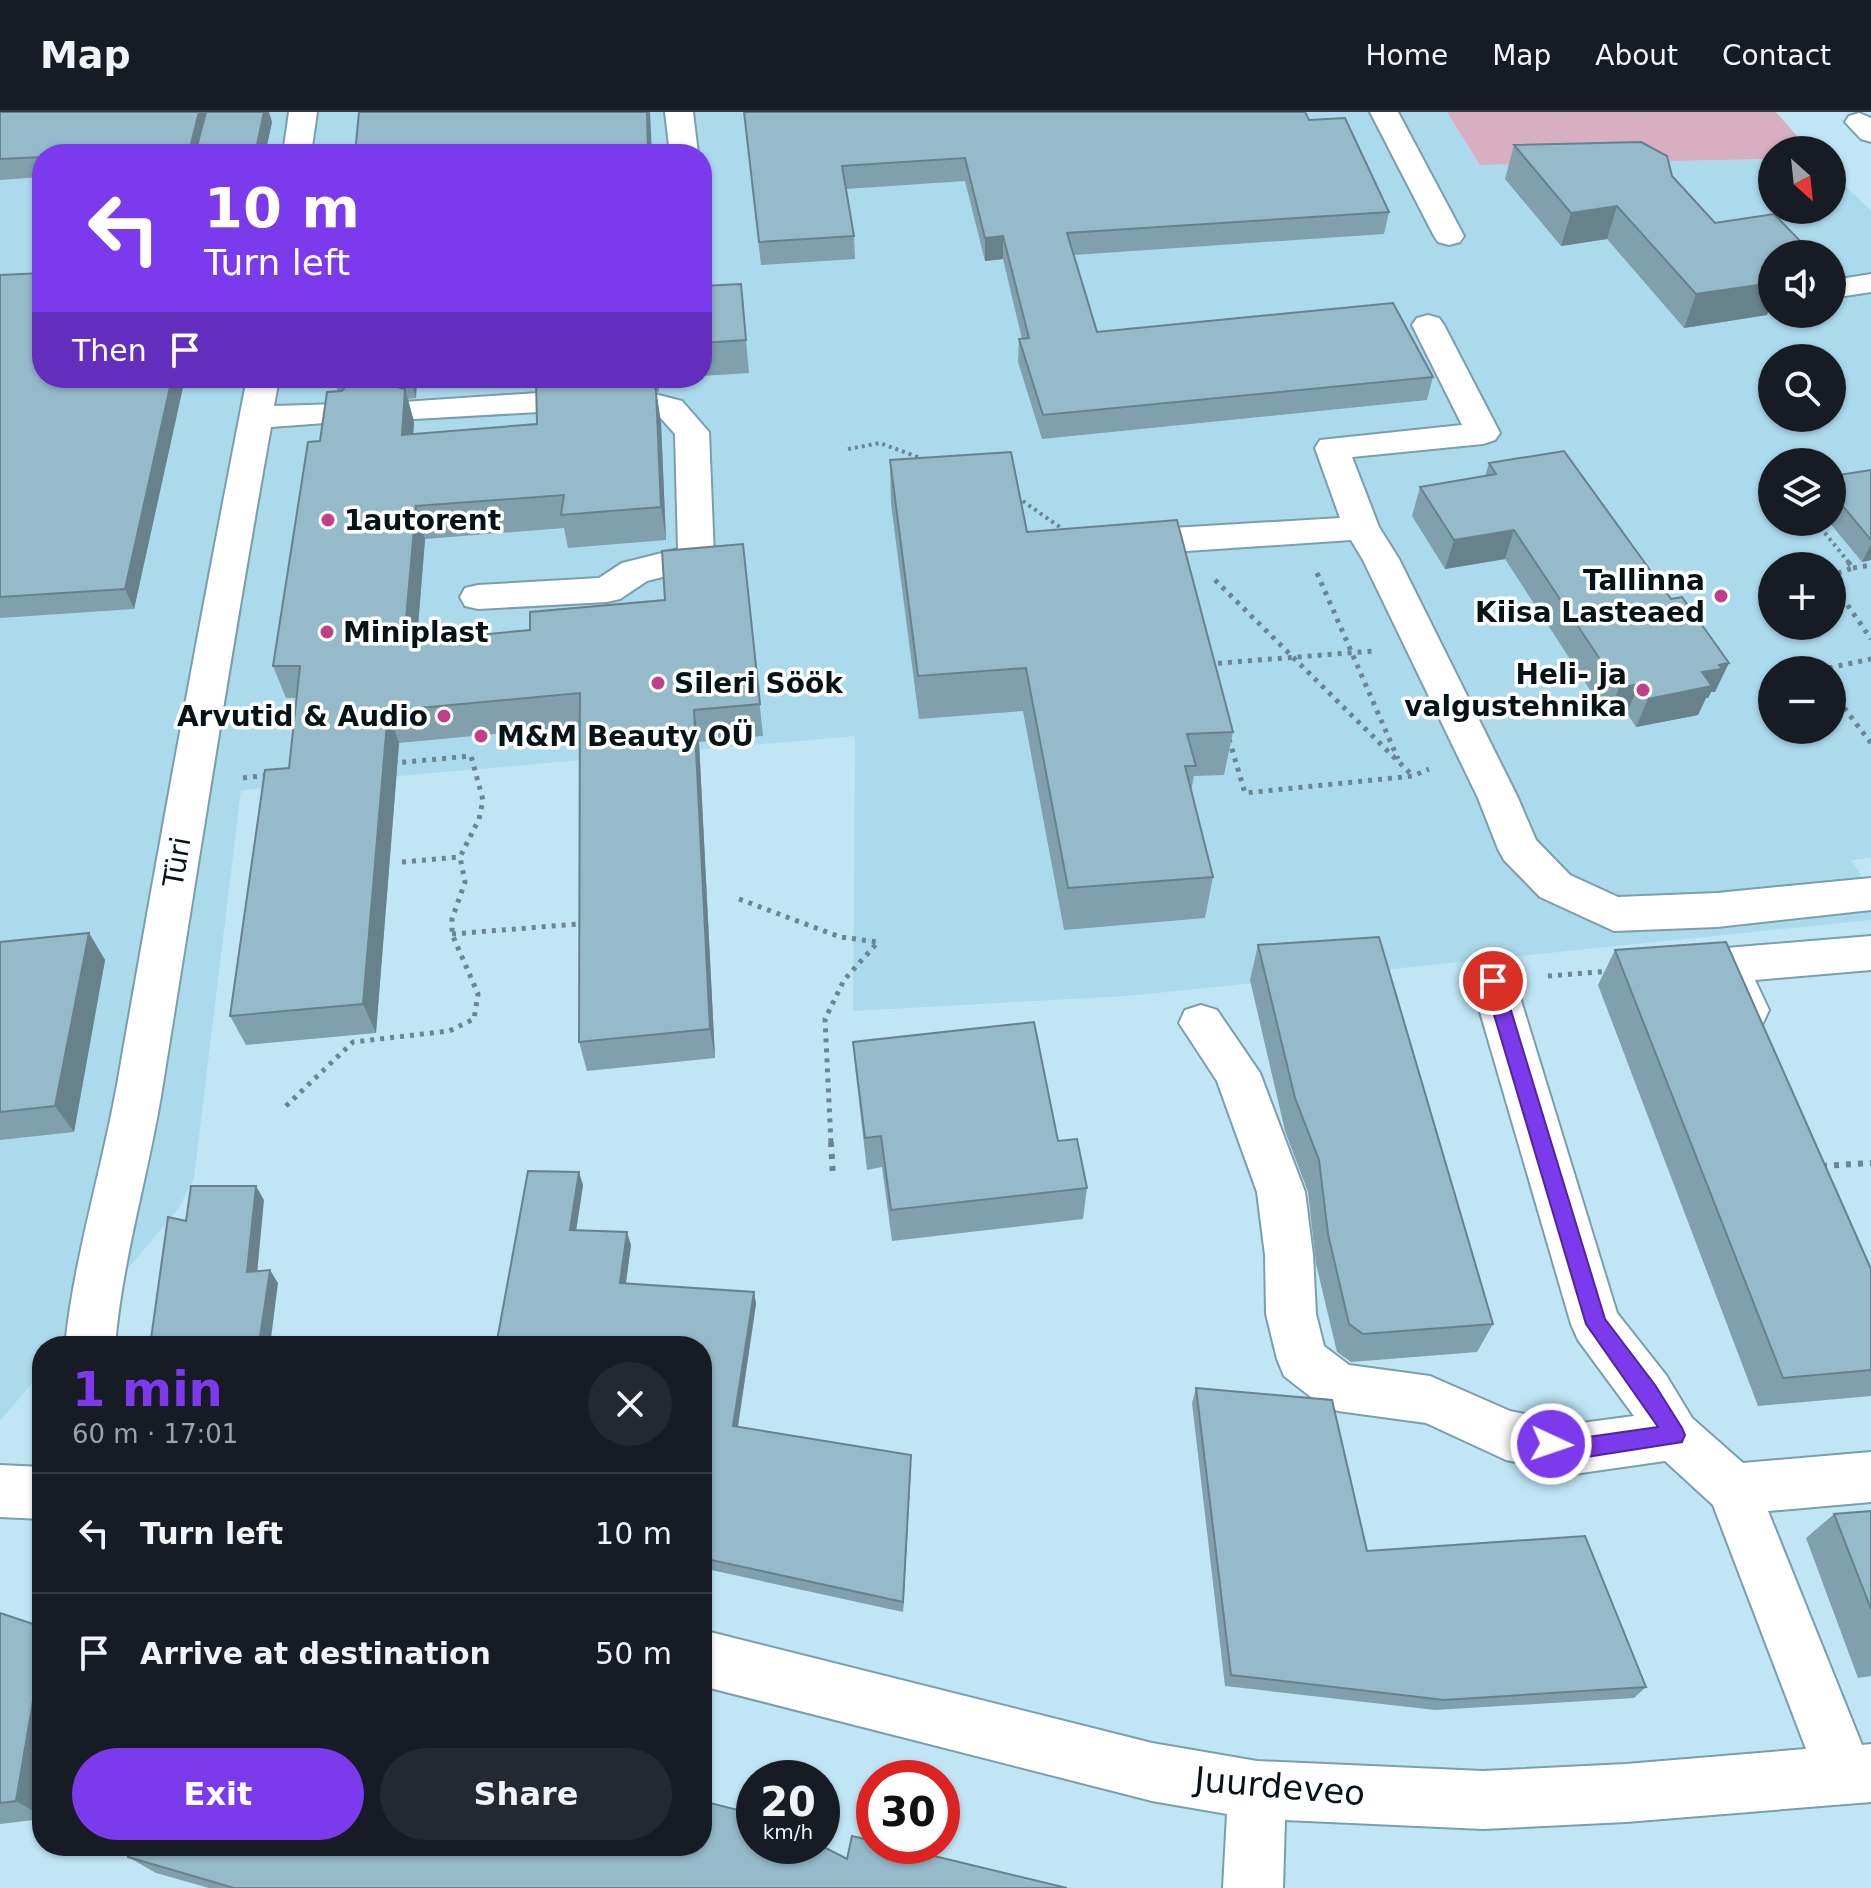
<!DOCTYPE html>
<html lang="en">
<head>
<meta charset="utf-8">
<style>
  body { margin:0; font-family:"DejaVu Sans",sans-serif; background:#242831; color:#f1f3f6; height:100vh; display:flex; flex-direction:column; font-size:30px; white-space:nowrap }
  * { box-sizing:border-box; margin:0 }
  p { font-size:26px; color:#9ea1a6 }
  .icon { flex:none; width:44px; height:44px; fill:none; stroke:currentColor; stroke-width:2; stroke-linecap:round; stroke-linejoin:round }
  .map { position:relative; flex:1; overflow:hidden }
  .drawer { position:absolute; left:32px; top:1224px; width:680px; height:520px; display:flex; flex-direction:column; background:#171b24; border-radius:32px; box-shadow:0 2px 6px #0004 }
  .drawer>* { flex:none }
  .top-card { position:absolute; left:32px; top:32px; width:680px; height:244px; border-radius:32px; box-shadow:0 2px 6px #0004; background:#7c3aed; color:#fff; overflow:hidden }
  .needle { width:52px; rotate:153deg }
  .tools { position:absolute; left:1758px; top:24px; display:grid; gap:16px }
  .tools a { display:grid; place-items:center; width:88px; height:88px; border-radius:50%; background:#171b24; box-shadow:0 2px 6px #0004; font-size:40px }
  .speed { position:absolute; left:736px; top:1648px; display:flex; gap:16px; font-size:40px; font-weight:700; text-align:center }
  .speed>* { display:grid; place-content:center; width:104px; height:104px; border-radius:50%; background:#171b24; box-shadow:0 2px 6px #0004; line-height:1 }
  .speed small { font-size:20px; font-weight:400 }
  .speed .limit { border:12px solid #d22; background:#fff; color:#111 }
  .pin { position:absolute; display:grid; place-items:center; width:68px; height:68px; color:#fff; margin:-34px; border:4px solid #fff; border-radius:50%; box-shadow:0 2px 8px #0007 }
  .me { position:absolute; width:88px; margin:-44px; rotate:93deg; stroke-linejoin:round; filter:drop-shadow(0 0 6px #0008) }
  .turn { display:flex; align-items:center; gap:28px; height:168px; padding:0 40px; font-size:36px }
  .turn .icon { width:104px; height:104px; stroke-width:2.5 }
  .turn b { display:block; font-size:56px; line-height:68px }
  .then { display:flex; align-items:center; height:76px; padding:0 40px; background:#0003; gap:16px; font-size:30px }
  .round { display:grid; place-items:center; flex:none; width:84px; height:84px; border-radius:42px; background:#242831 }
  .head { display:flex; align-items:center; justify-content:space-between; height:136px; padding:0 40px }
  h1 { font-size:48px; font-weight:700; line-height:60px; color:#7c3aed }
  .primary-button { display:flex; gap:16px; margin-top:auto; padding:16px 40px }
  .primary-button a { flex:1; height:92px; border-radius:48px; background:#7c3aed; color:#fff; font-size:32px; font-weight:700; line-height:92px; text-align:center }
  .primary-button a+a { background:#242831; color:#f1f3f6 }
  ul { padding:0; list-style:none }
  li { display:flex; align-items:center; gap:24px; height:120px; padding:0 40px; border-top:2px solid #363941 }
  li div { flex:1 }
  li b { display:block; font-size:30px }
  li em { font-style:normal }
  header { display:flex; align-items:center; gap:48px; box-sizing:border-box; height:112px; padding:0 40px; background:#171b24; border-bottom:2px solid #363941 }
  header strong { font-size:38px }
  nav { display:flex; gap:44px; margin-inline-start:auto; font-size:28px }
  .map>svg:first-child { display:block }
  .built { fill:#acdaed; fill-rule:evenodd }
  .green { fill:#d8afc1 }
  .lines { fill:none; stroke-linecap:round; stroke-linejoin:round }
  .minor-casing { stroke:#7b9ead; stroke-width:4 }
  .path-far2 { stroke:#6b8691; stroke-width:4; stroke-dasharray:3 4; stroke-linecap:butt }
  .path-far1 { stroke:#6b8691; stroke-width:5; stroke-dasharray:4 6; stroke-linecap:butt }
  .path { stroke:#6b8691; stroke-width:6; stroke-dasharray:5 7; stroke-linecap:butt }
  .minor { fill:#fff; fill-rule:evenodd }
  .wall { fill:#80a0ad }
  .shaded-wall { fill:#68828d }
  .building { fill:#95bac9; stroke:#68828d; stroke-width:2 }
  .route { fill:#7c3aed; stroke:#51269a; stroke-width:2 }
  .poi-dot { fill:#c13f88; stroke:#fff; stroke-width:3 }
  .labels { text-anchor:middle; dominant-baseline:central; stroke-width:7; stroke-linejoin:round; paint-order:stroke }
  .poi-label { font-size:28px; font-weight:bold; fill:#061318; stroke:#fff; text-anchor:start }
  .street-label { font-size:28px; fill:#061318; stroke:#fff }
  .near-street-label { font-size:34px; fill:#061318; stroke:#fff }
</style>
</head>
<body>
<header>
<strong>Map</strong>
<nav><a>Home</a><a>Map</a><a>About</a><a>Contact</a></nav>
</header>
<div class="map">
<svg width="1871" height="1776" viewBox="0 0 1871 1776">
  <rect width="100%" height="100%" fill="#c0e6f6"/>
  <path class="built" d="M0 0H1447L1480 53 1772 47V98H1832V61L1871 99V746L1851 748 1871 779V808L1127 884 853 899 855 624 241 678 194 1066 178 1097 63 1234H42V1259L0 1309ZM42 42H702V266H42ZM1772 142H1832V202H1772ZM1772 246H1832V306H1772ZM1772 350H1832V410H1772ZM1772 454H1832V514H1772ZM1772 558H1832V618H1772Z"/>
  <path class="green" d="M1447 0H1776L1809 38H1772V47L1480 53Z"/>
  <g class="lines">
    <g class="minor-casing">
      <g id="minor">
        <path d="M289 0H317L311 42H283Z"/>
        <path d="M665 0H693L698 42H670Z"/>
        <path d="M1370 0H1398L1464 124 1460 130 1449 133 1438 130 1434 124Z"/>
        <path d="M1859 1 1871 6V30L1861 27 1845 10 1849 4Z"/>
        <path d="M1871 162V180L1845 184 1832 179 1834 168Z"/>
        <path d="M1428 203 1439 206 1444 213 1500 321 1495 328 1483 332 1352 345 1379 415 1399 447 1518 686 1536 728 1570 763 1618 785 1717 781 1871 766V798L1717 815 1614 819 1540 785 1504 748 1498 737 1478 686 1363 448 1351 428 1172 440 1159 436 1154 428 1159 420 1172 416 1340 406 1315 336 1320 328 1462 313 1412 213 1417 206Z"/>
        <path d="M247 266H279L274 294 340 292 352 295 357 302 352 309 271 315C231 538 197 761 161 984 147 1068 122 1149 115 1234H65C74 1146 101 1061 117 973 158 737 201 501 247 266Z"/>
        <path d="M627 275 682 289 709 320 714 445 709 453 647 469 620 487 607 490 478 497 465 494 460 485 465 476 478 473 599 466 622 451 678 437 675 322 658 303 627 295 415 307 403 304 398 297 403 290Z"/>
        <path d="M1871 824V858L1755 868 1769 898 1763 911 1747 916 1731 911 1704 853 1711 841 1726 836Z"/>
        <path d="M1493 851 1508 857 1515 869 1617 1201 1666 1263 1692 1306 1743 1351 1871 1340V1390L1768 1399 1862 1633 1871 1632V1690L1626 1710 1483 1717 1285 1708 1283 1776H1223L1227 1702 1152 1689 702 1574V1518L1152 1631 1257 1649 1483 1659 1626 1652 1806 1637 1713 1393 1665 1349 1574 1362 1506 1348 1426 1311 1338 1299 1320 1292 1284 1264 1277 1247 1266 1202 1265 1143 1257 1080 1217 969 1179 911 1185 898 1201 893 1217 898 1260 961 1305 1080 1313 1143 1316 1202 1324 1234 1349 1253 1430 1264 1510 1299 1574 1312 1634 1304 1578 1228 1571 1212 1471 869 1478 857Z"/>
        <path d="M0 1353 42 1355V1407L0 1405Z"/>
      </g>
    </g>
    <g class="path-far2">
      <path d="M848 337 880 331 923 347"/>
      <path d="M1017 385 1067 420"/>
      <path d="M1816 410 1850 452"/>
    </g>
    <g class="path-far1">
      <path d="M1848 450 1853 456 1838 461 1835 475 1871 527"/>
      <path d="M1853 456 1871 453"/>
      <path d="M1317 461 1398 647"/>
      <path d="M1215 468 1413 664"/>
      <path d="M1208 552 1374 539"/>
      <path d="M1819 558 1871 547"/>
      <path d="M1832 580 1871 631"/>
      <path d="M1229 627 1245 681 1413 664 1429 657"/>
      <path d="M243 666 269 663"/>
      <path d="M402 750 460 745"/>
      <path d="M739 787 840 825 878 830 844 868 825 907 831 1032"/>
      <path d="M452 822 578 812"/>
      <path d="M1548 864 1610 859"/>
      <path d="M286 994 353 930 449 919 474 907 478 882 452 822V807L465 770 460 745 479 707 483 688 471 644 395 651"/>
    </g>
    <g class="path">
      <path d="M831 1030 833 1064"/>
      <path d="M1822 1054 1871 1051"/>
    </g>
    <use href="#minor" class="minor"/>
  </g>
  <g class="wall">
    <path d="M0 0 272 10 265 42H42V65L0 68Z"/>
    <path d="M744 0 1309 8 1389 100 1384 122 1074 143 1097 220 1433 265 1427 288 1042 327 1018 250 1019 227H1022L1003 147 985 149 965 69 846 77 854 124 855 147 761 153Z"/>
    <path d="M1514 33 1672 64 1715 111 1772 142 1767 203 1684 216 1607 127 1561 134 1505 67Z"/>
    <path d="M0 163 42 266H185L134 497 0 506Z"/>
    <path d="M741 172 749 261 702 264V174Z"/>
    <path d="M333 266H417L416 286 408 287 414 310 413 322 537 312 541 270V266H669L659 267V280L656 279 661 311 666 428 568 436 564 416 425 427 417 529 530 518 665 488 743 432 763 624 699 630 715 946 587 959 579 930 580 614 399 631 376 921 246 933 230 904 289 656 296 586H286L273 554 320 329 338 280Z"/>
    <path d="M890 348 1027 420 1233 620 1224 663 1194 664 1191 679 1213 765 1205 806 1064 818 1023 599 919 607 891 392Z"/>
    <path d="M1489 351 1715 580H1711L1708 586H1706L1698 603 1636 615 1627 601 1607 604 1505 447 1445 457 1412 404 1420 375 1485 364Z"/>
    <path d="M1871 358V448L1862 450 1829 410H1832V364Z"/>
    <path d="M89 821 105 848 74 1020 0 1028V830Z"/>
    <path d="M1258 833 1493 1212 1477 1240 1351 1250 1337 1240 1316 1152 1308 1080 1285 1019 1250 868Z"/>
    <path d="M1615 838 1871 1157V1284L1758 1294 1598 873Z"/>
    <path d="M853 930 1058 1029 1087 1076 1083 1107 892 1129 882 1055 867 1058 856 963Z"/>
    <path d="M583 1073 576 1119 631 1133 626 1171 754 1180 756 1192 738 1315 911 1343 903 1500 702 1456V1234H496Z"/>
    <path d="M1196 1276 1367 1439 1646 1575 1634 1586 1435 1598 1225 1574 1192 1291Z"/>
    <path d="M1871 1399V1564L1858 1566 1806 1426 1834 1402Z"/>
    <path d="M0 1501 42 1515V1707L0 1712Z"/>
    <path d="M128 1745 847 1747 1067 1776H209L156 1761Z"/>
  </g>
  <g class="shaded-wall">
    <path d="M199 0H210L200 42H192L190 36Z"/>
    <path d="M264 0H269L272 10 265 42H255Z"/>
    <path d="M647 0H650L652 42H648Z"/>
    <path d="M1617 94 1607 127 1561 134 1571 101Z"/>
    <path d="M1003 124V147L985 149V126Z"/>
    <path d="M1772 155V190L1767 203 1684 216 1696 182Z"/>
    <path d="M172 266H185L134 497 125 477Z"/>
    <path d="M386 266H397L403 287Z"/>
    <path d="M410 266H417L416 286Z"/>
    <path d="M405 277 414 310 411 356 402 323Z"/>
    <path d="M656 278 661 311 666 428 661 395Z"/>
    <path d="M416 394 425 427 414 562 404 530Z"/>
    <path d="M1514 418 1505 447 1445 457 1454 428Z"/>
    <path d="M1871 432V448L1862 450Z"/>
    <path d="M1729 551 1715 580H1711L1708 586H1706L1698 603 1636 615 1648 587 1702 560 1719 553Z"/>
    <path d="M1639 572 1627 601 1607 604 1619 576Z"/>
    <path d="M694 598 699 630 715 946 710 917Z"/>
    <path d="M388 599 399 631 376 921 363 892Z"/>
    <path d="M89 821 105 848 74 1020 55 994Z"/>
    <path d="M579 1060 583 1073 574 1132 570 1118Z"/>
    <path d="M256 1074 264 1088 256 1173 247 1160Z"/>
    <path d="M627 1120 631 1133 624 1184 620 1171Z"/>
    <path d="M270 1158 278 1171 270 1234H260L259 1232Z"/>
    <path d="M754 1180 756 1192 736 1326 733 1314Z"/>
    <path d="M911 1343V1354L903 1500V1490Z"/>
    <path d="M42 1536V1704L16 1689Z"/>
  </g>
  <g class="building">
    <path d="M0 0H199L190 36 89 42H42V45L0 47Z"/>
    <path d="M206 0H264L255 42H195Z"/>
    <path d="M359 0H647L648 42H355Z"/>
    <path d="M744 0H1305L1309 8 1345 6 1389 100 1067 121 1097 220 1393 191 1433 265 1043 303 1019 227 1029 226 1003 124 985 126 965 46 842 54 854 124 759 130Z"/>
    <path d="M1641 30 1667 44 1672 64 1715 111 1774 102 1813 142H1772V155L1768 156 1772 160V171L1696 182 1617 94 1571 101 1514 33Z"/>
    <path d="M42 161V266H172L125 477 0 485V163Z"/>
    <path d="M741 172 746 228 702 231V174Z"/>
    <path d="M348 266H387L393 274 405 277 402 323 537 312 536 270 624 266 652 273 656 278 661 395 561 403 564 383 416 394 404 530 530 518V500L665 488 662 439 743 432 760 592 694 598 710 917 579 930 580 581 388 599 363 892 230 904 265 658 289 656 300 554H273L308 330 320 329 327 280 342 279 350 269Z"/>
    <path d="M1564 339 1671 487 1682 485 1729 551 1719 553 1722 557 1702 560 1712 574 1648 587 1639 572 1619 576 1514 418 1454 428 1420 375 1496 362 1489 351Z"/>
    <path d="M1011 340 1027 420 1177 408 1233 620 1187 622 1196 654H1185L1213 765 1068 776 1026 556 918 564 890 348Z"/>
    <path d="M1871 358V428L1832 381V364Z"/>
    <path d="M89 821 55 994 0 1000V830Z"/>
    <path d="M1379 825 1493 1212 1363 1222 1349 1212 1328 1122 1319 1048 1295 986 1258 833Z"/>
    <path d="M1726 830 1871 1157V1258L1783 1266 1615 838Z"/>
    <path d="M1034 910 1058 1029 1077 1027 1087 1076 891 1098 881 1024 865 1026 853 930Z"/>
    <path d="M528 1059 579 1060 570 1118 627 1120 620 1171 754 1180 733 1314 911 1343 903 1490 702 1446V1234H496Z"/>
    <path d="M191 1074H256L247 1160 270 1158 259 1232 266 1234H150L168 1105 186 1109Z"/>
    <path d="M1196 1276 1332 1288 1367 1439 1585 1424 1646 1575 1444 1588 1231 1563Z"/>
    <path d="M1871 1399V1497L1834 1402Z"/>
    <path d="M0 1501 42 1515V1536L16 1689 0 1691Z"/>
    <path d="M702 1689 754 1702V1734H822L847 1747 852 1724 874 1729V1734H893L1067 1776H234L128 1745 130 1734H702Z"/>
  </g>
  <path class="route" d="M1493 862 1502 869 1605 1207 1655 1273 1682 1316 1685 1323 1682 1330 1574 1347 1544 1339 1541 1332 1544 1325 1551 1322 1574 1327 1658 1315 1586 1212 1484 869Z"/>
  <g class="poi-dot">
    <circle cx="328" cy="408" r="8"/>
    <circle cx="1721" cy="484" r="8"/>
    <circle cx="327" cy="520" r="8"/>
    <circle cx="658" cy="571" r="8"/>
    <circle cx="1643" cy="578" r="8"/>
    <circle cx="444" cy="604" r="8"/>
    <circle cx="481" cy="624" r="8"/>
  </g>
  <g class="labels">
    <g class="poi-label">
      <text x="344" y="408">1autorent</text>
      <text x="1705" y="468" text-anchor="end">Tallinna<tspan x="1705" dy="32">Kiisa Lasteaed</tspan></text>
      <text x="343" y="520">Miniplast</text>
      <text x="1627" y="562" text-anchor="end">Heli- ja<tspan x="1627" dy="32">valgustehnika</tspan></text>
      <text x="674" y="571">Sileri Söök</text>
      <text x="428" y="604" text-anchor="end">Arvutid &amp; Audio</text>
      <text x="497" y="624">M&amp;M Beauty OÜ</text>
    </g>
    <g class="street-label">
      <text transform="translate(177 750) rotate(-80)">Türi</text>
    </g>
    <g class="near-street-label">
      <text transform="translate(1280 1674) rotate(5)">Juurdeveo</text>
    </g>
  </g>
</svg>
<div class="tools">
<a><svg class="needle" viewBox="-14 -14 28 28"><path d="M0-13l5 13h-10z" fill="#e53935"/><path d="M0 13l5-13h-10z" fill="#9ea1a6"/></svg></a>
<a><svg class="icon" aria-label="sound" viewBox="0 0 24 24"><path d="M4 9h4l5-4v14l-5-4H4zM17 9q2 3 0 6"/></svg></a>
<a><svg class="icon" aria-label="search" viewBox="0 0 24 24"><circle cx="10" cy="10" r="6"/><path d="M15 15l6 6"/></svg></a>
<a><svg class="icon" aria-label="layers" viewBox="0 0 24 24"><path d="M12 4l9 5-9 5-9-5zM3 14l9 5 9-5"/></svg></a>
<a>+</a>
<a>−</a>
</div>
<div class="speed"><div>20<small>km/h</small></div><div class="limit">30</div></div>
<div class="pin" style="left:1493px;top:869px;background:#d93025"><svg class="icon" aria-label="arrive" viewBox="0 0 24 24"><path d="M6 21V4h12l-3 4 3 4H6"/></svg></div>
<svg class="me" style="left:1551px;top:1332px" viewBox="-20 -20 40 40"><circle r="17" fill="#7c3aed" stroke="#fff" stroke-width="3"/><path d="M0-11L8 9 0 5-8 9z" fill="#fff"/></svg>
<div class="top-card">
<div class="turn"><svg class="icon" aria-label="left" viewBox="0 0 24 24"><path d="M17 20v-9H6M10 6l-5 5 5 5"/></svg><div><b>10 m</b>Turn left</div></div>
<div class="then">Then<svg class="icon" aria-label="arrive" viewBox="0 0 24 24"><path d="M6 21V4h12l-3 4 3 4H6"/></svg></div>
</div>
<section class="drawer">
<div class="head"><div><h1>1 min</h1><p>60 m · 17:01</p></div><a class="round"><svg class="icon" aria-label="close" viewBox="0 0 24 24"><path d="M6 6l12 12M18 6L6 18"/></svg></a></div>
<ul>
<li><svg class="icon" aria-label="left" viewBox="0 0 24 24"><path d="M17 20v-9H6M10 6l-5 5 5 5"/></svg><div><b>Turn left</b></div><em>10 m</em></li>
<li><svg class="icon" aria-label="arrive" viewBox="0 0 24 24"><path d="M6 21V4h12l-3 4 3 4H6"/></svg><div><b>Arrive at destination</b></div><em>50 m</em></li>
</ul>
<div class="primary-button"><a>Exit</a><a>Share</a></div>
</section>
</div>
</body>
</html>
